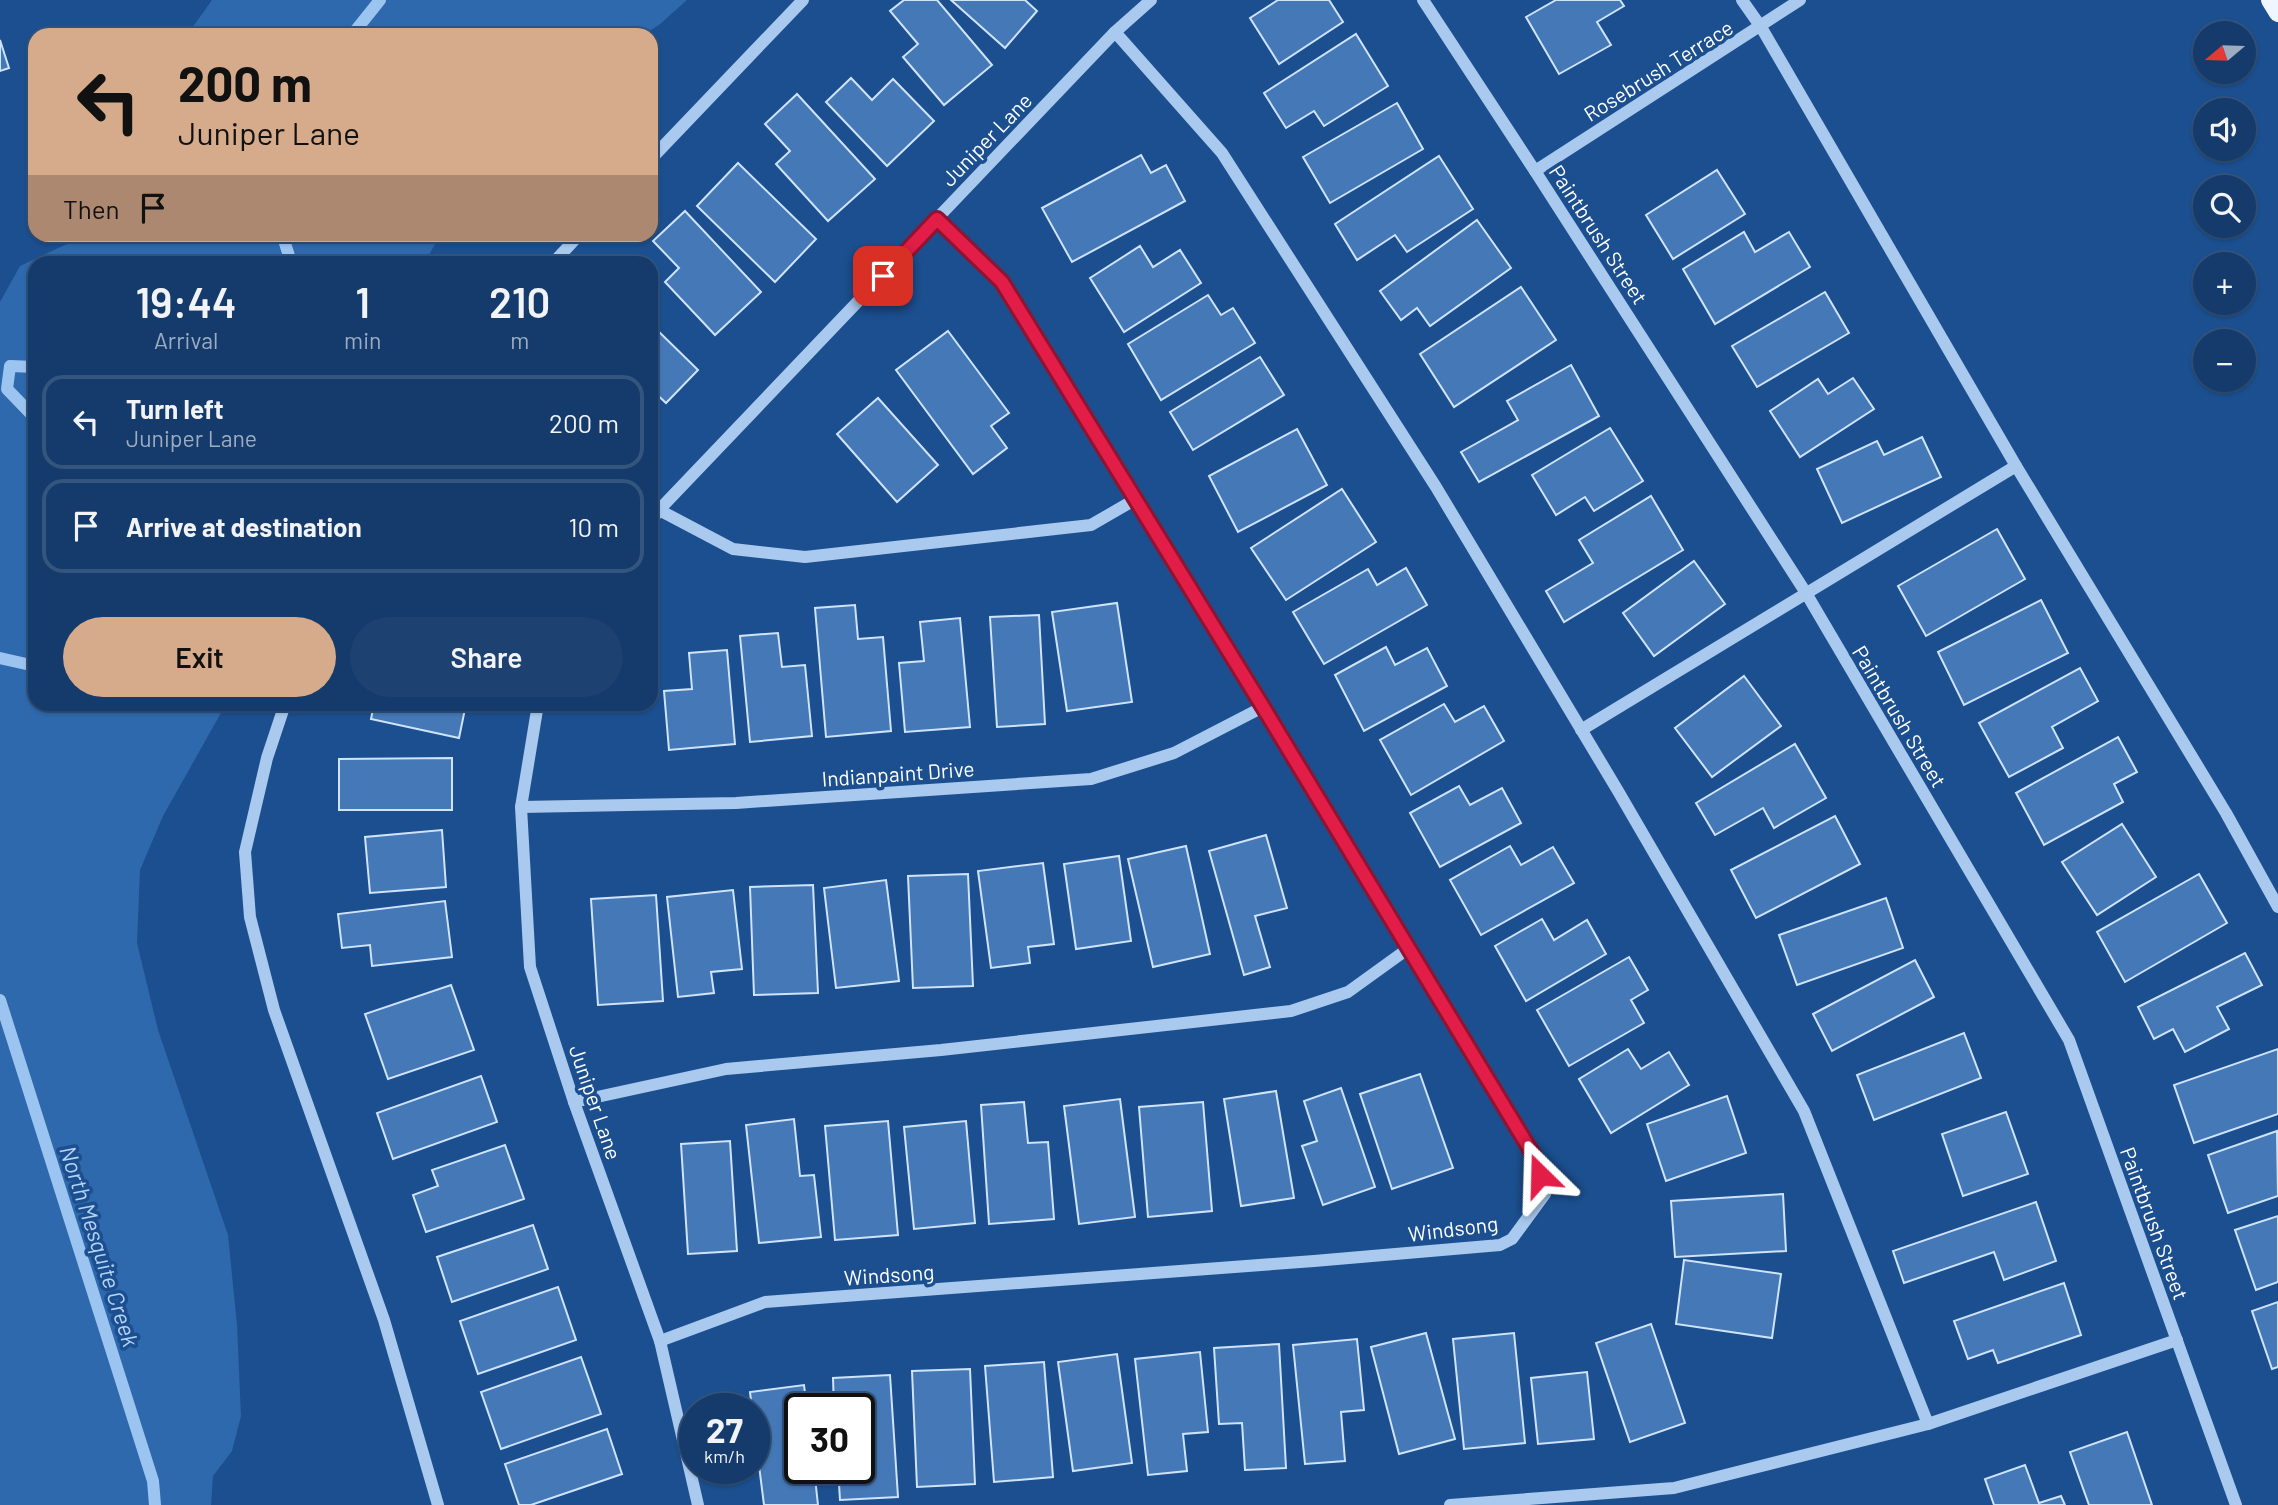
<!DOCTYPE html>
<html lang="en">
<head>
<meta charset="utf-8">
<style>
  body { margin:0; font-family:Barlow,sans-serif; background:#1d4271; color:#f1f3f6; height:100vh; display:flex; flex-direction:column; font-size:26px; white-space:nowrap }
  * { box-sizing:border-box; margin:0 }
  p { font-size:23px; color:#9dadc1 }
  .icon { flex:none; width:38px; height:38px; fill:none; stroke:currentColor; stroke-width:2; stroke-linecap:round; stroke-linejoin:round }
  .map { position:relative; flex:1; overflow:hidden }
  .sheet { position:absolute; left:28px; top:256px; width:630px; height:455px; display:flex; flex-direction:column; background:#143b6b; border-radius:21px; box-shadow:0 2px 5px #0004,0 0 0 2px #33557e }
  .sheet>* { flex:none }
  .hud { position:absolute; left:28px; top:28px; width:630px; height:214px; border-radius:21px; box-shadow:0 2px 5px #0004,0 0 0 2px #33557e; background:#d6ab8b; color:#111; overflow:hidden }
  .needle { width:46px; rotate:251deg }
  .fabs { position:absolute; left:2193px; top:21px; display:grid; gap:14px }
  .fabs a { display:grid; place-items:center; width:63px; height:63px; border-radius:50%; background:#143b6b; box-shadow:0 2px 5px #0004,0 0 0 2px #33557e; font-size:35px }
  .speed { position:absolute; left:679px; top:1393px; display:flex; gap:14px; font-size:35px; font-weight:700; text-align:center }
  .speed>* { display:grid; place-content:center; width:91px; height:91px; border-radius:50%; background:#143b6b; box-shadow:0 2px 5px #0004,0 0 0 2px #33557e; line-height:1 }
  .speed small { font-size:18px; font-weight:400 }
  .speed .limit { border:4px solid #111; border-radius:10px; background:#fff; color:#111 }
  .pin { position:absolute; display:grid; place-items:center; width:60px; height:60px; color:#fff; margin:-30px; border-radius:14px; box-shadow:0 4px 10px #0006 }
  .me { position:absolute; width:77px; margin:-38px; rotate:338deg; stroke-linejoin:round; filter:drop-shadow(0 0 5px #0008) }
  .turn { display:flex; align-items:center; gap:24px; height:147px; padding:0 35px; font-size:32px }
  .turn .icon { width:91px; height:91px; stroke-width:2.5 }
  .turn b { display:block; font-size:49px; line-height:60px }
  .then { display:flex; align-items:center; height:66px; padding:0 35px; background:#0003; gap:14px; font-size:26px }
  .eta { display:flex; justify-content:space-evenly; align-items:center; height:119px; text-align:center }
  .eta b { font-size:42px; font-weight:600; line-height:49px }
  .action { display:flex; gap:14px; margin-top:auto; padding:14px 35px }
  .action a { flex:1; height:80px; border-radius:42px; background:#d6ab8b; color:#111; font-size:28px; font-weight:600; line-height:80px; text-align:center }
  .action a+a { background:#1d4271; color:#f1f3f6 }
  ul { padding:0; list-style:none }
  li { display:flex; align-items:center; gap:21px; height:94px; margin:0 14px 10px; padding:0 21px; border:4px solid #33557e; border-radius:21px }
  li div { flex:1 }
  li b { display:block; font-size:26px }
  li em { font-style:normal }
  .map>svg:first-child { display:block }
  .green { fill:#2e69ad }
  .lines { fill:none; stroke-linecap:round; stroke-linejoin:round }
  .stream { stroke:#9cc4f0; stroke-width:12 }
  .building { fill:#4478b7; stroke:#cfe3fa; stroke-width:2 }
  .minor { stroke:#a9c9ee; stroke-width:12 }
  .major { stroke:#f0f6ff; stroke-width:18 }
  .route-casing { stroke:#92132f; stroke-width:18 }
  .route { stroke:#e11d48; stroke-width:12 }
  .labels { text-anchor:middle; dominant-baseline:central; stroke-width:7; stroke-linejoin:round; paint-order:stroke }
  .street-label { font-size:21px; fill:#fff; stroke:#1b4f8f }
  .water-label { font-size:23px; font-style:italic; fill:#b5d3f5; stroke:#1b4f8f }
</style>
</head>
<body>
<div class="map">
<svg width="2278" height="1505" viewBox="0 0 2278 1505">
  <rect width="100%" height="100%" fill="#1b4f8f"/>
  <g class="green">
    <path d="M212 0H687L659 25 643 35H187Z"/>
    <path d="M86 235H440L425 262H35V704H226L163 816 140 870 137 943 158 1030 228 1235 237 1325 241 1416 232 1451 213 1476 211 1505H0V302L20 266Z"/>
  </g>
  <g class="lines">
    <g class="stream">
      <path d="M352 35 380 0"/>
      <path d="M282 234 291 262"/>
      <path d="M35 367 10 366 7 389 35 418"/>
      <path d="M0 658 35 666"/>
      <path d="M0 1000 153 1481 155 1505"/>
    </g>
  </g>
  <g class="building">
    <path d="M904 0H937L992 65 944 105 903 57 918 44 890 11Z"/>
    <path d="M951 0H1025L1037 11 1005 48Z"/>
    <path d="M1278 0H1329L1343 22 1279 64 1250 18Z"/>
    <path d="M1556 0H1620L1624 6 1597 22 1611 45 1559 74 1526 17Z"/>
    <path d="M1356 34 1388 86 1324 126 1314 111 1286 128 1264 93Z"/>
    <path d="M0 40 9 68 0 71Z"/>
    <path d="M851 78 872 100 893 79 934 121 887 166 826 102Z"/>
    <path d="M797 94 875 179 828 221 776 164 790 151 765 124Z"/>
    <path d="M1397 103 1423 149 1330 203 1303 157Z"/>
    <path d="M1141 155 1151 173 1166 165 1185 201 1072 262 1042 208Z"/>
    <path d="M1439 156 1473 209 1407 252 1395 235 1357 260 1335 224Z"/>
    <path d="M738 163 816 239 775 282 697 206Z"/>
    <path d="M1717 170 1745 214 1673 259 1646 215Z"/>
    <path d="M685 211 761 292 715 335 665 282 679 268 653 241Z"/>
    <path d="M1477 220 1511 268 1430 326 1417 308 1401 320 1380 291Z"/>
    <path d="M1744 232 1755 252 1789 232 1810 267 1715 324 1683 269Z"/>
    <path d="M1140 246 1153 267 1180 250 1201 283 1124 332 1090 278Z"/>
    <path d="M1521 287 1556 340 1454 407 1420 354Z"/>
    <path d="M1825 292 1849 333 1757 387 1732 346Z"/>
    <path d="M1208 295 1221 315 1233 308 1255 343 1161 400 1128 344Z"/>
    <path d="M651 324 698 370 666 403 651 389Z"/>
    <path d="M948 331 1009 413 991 426 1007 448 973 474 896 370Z"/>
    <path d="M1260 357 1284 395 1193 450 1170 412Z"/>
    <path d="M1571 365 1599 416 1479 482 1461 452 1518 420 1507 401Z"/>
    <path d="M1853 378 1874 409 1800 457 1770 411 1818 379 1828 394Z"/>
    <path d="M878 398 938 465 897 502 837 434Z"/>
    <path d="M1610 428 1643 481 1594 511 1585 497 1556 515 1532 475Z"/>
    <path d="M1297 429 1327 485 1238 532 1209 476Z"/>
    <path d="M1922 437 1941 477 1842 523 1817 469 1877 441 1884 455Z"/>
    <path d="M1342 489 1376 542 1286 600 1251 548Z"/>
    <path d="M1651 496 1683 550 1564 622 1546 591 1593 563 1579 540Z"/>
    <path d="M1997 529 2025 579 1926 636 1898 586Z"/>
    <path d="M1694 561 1725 604 1654 656 1623 613Z"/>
    <path d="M1406 568 1427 605 1324 664 1293 612 1368 569 1377 585Z"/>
    <path d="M2041 600 2068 653 1964 705 1938 652Z"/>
    <path d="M1117 603 1132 702 1067 711 1052 612Z"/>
    <path d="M855 605 858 639 883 637 891 731 826 737 815 608Z"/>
    <path d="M1039 615 1045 724 997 727 990 617Z"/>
    <path d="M960 618 970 727 905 732 899 663 924 661 920 622Z"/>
    <path d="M778 633 782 667 805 665 812 736 750 742 740 636Z"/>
    <path d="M1386 647 1395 665 1427 648 1447 686 1364 731 1335 675Z"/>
    <path d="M727 650 735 744 669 750 664 691 692 689 689 653Z"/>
    <path d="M2080 668 2098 701 2052 727 2063 748 2009 777 1979 723Z"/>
    <path d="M1744 676 1781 726 1712 777 1675 728Z"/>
    <path d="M374 704H466L459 738 371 719Z"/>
    <path d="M1444 704 1455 722 1484 706 1504 741 1411 795 1380 740Z"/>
    <path d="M2118 737 2137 772 2114 784 2123 802 2044 845 2016 793Z"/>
    <path d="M1795 744 1826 798 1774 828 1763 808 1715 835 1696 803Z"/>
    <path d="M452 758V810H339V759Z"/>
    <path d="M1459 786 1470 805 1502 788 1521 823 1440 867 1410 813Z"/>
    <path d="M1835 816 1860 864 1756 918 1731 870Z"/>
    <path d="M2122 824 2156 877 2097 915 2062 862Z"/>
    <path d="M442 830 446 887 370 893 365 837Z"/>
    <path d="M1266 835 1287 908 1255 916 1270 967 1244 975 1209 851Z"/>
    <path d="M1186 846 1210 954 1153 967 1128 859Z"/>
    <path d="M1510 846 1521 865 1553 847 1574 883 1481 935 1450 880Z"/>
    <path d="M1119 856 1131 941 1076 949 1064 864Z"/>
    <path d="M1043 863 1054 944 1028 947 1030 963 991 968 978 871Z"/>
    <path d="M968 874 973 986 913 988 908 876Z"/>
    <path d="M2199 874 2227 923 2125 982 2097 932Z"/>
    <path d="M886 880 899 981 836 988 824 888Z"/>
    <path d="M813 885 818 993 754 995 750 887Z"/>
    <path d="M733 890 742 969 711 972 714 993 678 997 667 897Z"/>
    <path d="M656 895 663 1001 598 1005 591 899Z"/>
    <path d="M1886 898 1903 948 1797 985 1779 935Z"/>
    <path d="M445 901 452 957 372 966 370 945 342 948 338 914Z"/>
    <path d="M1542 919 1554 940 1587 920 1606 954 1526 1001 1495 946Z"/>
    <path d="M2245 953 2262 985 2217 1007 2229 1029 2185 1052 2173 1029 2154 1039 2138 1007Z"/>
    <path d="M1629 957 1648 990 1631 1000 1644 1023 1569 1066 1537 1010Z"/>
    <path d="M1915 960 1934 997 1832 1051 1813 1014Z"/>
    <path d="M451 985 474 1050 388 1079 365 1014Z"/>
    <path d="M1964 1033 1981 1078 1874 1120 1857 1075Z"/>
    <path d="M1628 1049 1641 1069 1669 1052 1689 1085 1611 1133 1579 1079Z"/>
    <path d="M2278 1049V1114L2194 1143 2174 1085Z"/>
    <path d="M1420 1074 1453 1168 1392 1189 1360 1094Z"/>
    <path d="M481 1076 497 1122 393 1159 377 1113Z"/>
    <path d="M1341 1088 1375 1187 1323 1205 1302 1146 1317 1141 1304 1101Z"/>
    <path d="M1276 1091 1294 1198 1241 1206 1224 1099Z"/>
    <path d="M1727 1096 1746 1153 1666 1181 1647 1124Z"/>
    <path d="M1120 1099 1135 1217 1079 1224 1064 1106Z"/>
    <path d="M1024 1102 1028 1143 1048 1142 1054 1219 989 1224 981 1105Z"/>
    <path d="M1203 1102 1212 1211 1148 1217 1139 1107Z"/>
    <path d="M2006 1112 2028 1174 1963 1196 1942 1134Z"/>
    <path d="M794 1119 800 1176 814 1175 821 1237 759 1243 746 1125Z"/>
    <path d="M888 1121 898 1235 835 1240 825 1126Z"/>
    <path d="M966 1121 975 1223 914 1229 904 1127Z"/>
    <path d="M2277 1131 2278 1196 2228 1213 2208 1155Z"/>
    <path d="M730 1141 737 1251 688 1254 681 1144Z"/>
    <path d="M505 1145 524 1199 426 1232 413 1195 438 1186 432 1170Z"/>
    <path d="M1783 1194 1786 1251 1675 1257 1671 1201Z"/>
    <path d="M2036 1202 2056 1261 2004 1280 1994 1252 1904 1283 1893 1251Z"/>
    <path d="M2278 1216V1282L2256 1290 2235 1230Z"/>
    <path d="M533 1225 548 1269 452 1302 437 1257Z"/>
    <path d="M1684 1260 1781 1274 1772 1338 1676 1324Z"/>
    <path d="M2064 1283 2081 1335 1998 1363 1993 1350 1968 1359 1954 1321Z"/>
    <path d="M558 1287 576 1340 478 1374 460 1321Z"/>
    <path d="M2278 1302V1367L2272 1369 2252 1311Z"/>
    <path d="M1651 1324 1685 1423 1630 1442 1596 1343Z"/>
    <path d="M1426 1333 1455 1439 1399 1454 1371 1347Z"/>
    <path d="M1514 1333 1525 1443 1464 1449 1453 1339Z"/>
    <path d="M1357 1339 1364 1410 1341 1412 1345 1461 1305 1464 1293 1345Z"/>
    <path d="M1279 1344 1286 1468 1245 1470 1242 1423 1219 1424 1214 1348Z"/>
    <path d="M1200 1352 1208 1432 1183 1434 1187 1471 1148 1475 1135 1359Z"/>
    <path d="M1117 1354 1132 1463 1073 1471 1058 1362Z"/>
    <path d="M581 1357 601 1414 501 1449 481 1392Z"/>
    <path d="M1044 1362 1053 1477 994 1482 985 1366Z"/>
    <path d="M970 1369 975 1484 917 1487 912 1371Z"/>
    <path d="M1587 1372 1594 1439 1538 1444 1531 1378Z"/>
    <path d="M890 1375 898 1497 840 1500 838 1468H859V1409H834L833 1378Z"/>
    <path d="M804 1385 807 1409H800V1468H814L818 1505H764L754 1426V1409H752L750 1392Z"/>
    <path d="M607 1429 622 1474 531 1505H519L505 1464Z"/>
    <path d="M2127 1432 2152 1505H2089L2070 1452Z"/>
    <path d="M2025 1465 2039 1503 2061 1496 2065 1505H1994L1985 1479Z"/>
  </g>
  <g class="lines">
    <g class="minor">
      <path d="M1423 0 1535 171 1806 593 2069 1040 2236 1505"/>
      <path d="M1742 0 1761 27 2016 466 2226 813 2278 907"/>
      <path d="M1115 32 1222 153 1436 487 1618 791 1804 1111 1928 1424"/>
      <path d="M651 159 803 0"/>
      <path d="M1535 171 1800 0"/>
      <path d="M554 262 580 234"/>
      <path d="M659 510 733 549 805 557 1091 525 1136 499"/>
      <path d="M651 522 659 510 1115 32 1151 0"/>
      <path d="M285 704 267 758 245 852 250 917 274 1010 384 1320 438 1505"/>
      <path d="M538 704 521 807 530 967 574 1102 660 1341 698 1505"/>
      <path d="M1581 730 2016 466"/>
      <path d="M521 807 736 803 1091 779 1174 753 1263 707"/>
      <path d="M574 1102 726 1069 941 1050 1291 1011 1348 992 1409 948"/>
      <path d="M660 1341 765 1302 1314 1261 1500 1245 1512 1239 1545 1194 1534 1156 1263 707 1002 282 937 219"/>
      <path d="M1450 1505 1674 1488 1928 1424 2177 1340"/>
    </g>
    <path class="major" d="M2270 0 2278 13"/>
  </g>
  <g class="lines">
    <g class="route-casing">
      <path id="route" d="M883 276 937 219 1002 282 1263 707 1534 1156 1540 1175"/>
    </g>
    <use href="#route" class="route"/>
  </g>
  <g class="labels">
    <g class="street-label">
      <text transform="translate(1658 70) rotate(-32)">Rosebrush Terrace</text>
      <text transform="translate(986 139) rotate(-46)">Juniper Lane</text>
      <text transform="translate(1599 234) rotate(57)">Paintbrush Street</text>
      <text transform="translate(1900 716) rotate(59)">Paintbrush Street</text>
      <text transform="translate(898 773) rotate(-4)">Indianpaint Drive</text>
      <text transform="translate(596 1102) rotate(71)">Juniper Lane</text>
      <text transform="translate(2155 1223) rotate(70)">Paintbrush Street</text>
      <text transform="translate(1453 1228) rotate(-7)">Windsong</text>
      <text transform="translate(889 1274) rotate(-4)">Windsong</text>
    </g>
    <g class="water-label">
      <text transform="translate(100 1246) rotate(72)">North Mesquite Creek</text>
    </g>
  </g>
</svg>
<div class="fabs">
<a><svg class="needle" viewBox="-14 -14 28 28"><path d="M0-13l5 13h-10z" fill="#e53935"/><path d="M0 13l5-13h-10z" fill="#9dadc1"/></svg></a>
<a><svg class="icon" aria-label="sound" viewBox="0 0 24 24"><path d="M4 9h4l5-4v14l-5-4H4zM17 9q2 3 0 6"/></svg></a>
<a><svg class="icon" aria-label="search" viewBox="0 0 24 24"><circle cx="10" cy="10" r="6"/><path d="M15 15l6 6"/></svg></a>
<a>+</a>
<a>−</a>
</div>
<div class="speed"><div>27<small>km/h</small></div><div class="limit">30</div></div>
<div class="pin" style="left:883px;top:276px;background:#d93025"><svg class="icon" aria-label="arrive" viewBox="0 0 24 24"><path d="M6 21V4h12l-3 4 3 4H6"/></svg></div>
<svg class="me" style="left:1540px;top:1175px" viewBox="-20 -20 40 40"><path d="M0-17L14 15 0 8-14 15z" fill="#e11d48" stroke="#fff" stroke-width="4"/></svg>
<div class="hud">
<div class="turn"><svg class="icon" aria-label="left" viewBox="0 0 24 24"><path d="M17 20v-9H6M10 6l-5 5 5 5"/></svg><div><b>200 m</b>Juniper Lane</div></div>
<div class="then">Then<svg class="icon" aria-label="arrive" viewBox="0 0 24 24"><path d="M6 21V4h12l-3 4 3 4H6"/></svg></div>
</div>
<section class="sheet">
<div class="eta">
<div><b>19:44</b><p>Arrival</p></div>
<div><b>1</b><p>min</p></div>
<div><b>210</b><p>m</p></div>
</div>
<ul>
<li><svg class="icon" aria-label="left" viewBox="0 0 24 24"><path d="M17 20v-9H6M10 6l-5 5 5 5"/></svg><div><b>Turn left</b><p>Juniper Lane</p></div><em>200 m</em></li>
<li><svg class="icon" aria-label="arrive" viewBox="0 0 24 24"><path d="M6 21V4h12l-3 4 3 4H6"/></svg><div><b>Arrive at destination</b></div><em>10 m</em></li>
</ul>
<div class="action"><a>Exit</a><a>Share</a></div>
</section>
</div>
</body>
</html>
